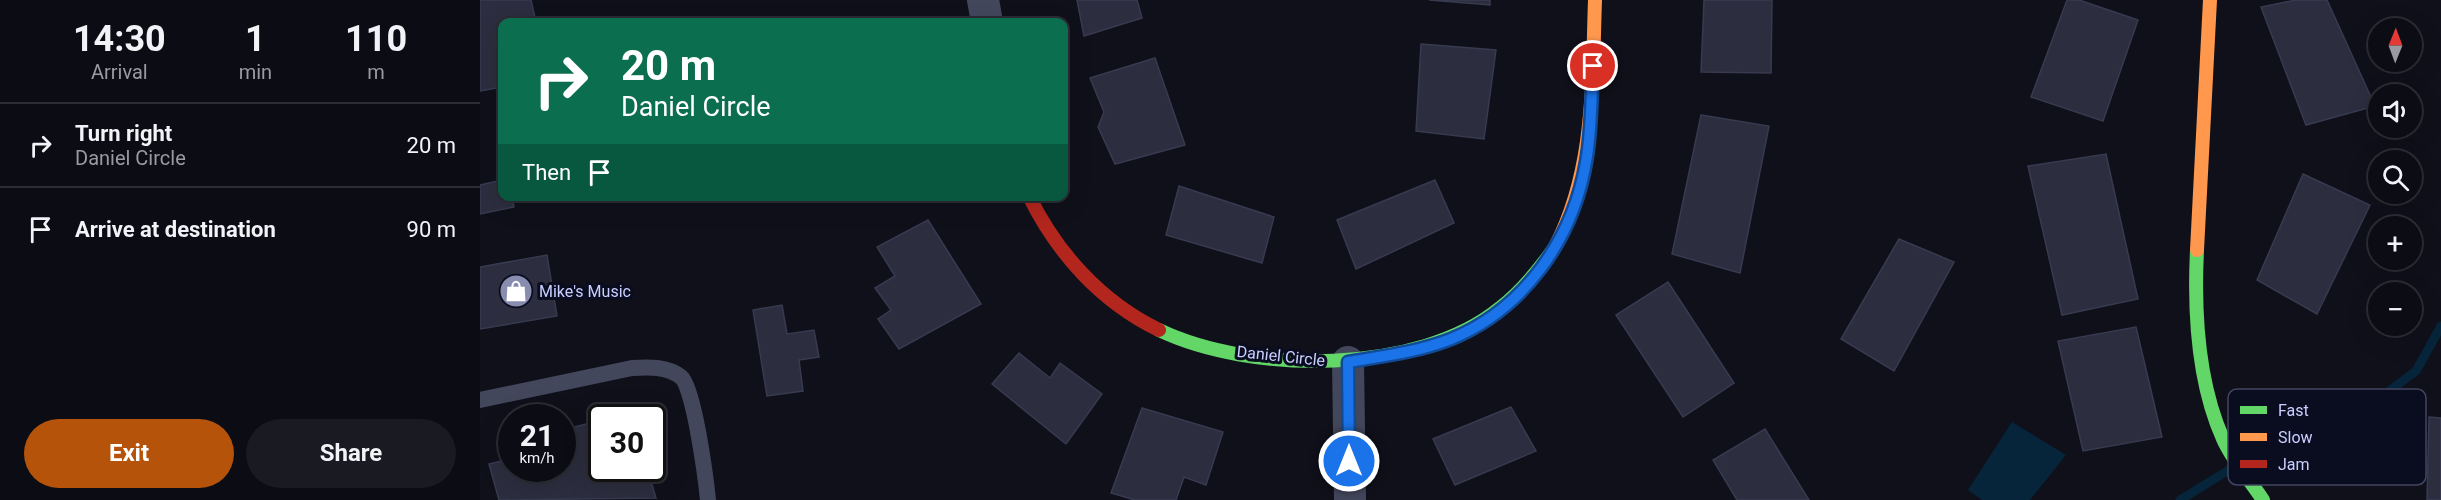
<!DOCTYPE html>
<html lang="en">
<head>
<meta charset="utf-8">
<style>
  body { margin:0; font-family:Roboto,sans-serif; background:#191a22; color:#f1f3f6; height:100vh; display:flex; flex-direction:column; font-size:22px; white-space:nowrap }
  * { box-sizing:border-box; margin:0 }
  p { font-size:20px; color:#9a9ba0 }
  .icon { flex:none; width:33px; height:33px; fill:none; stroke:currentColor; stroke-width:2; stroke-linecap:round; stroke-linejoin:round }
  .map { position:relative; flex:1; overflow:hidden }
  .drawer { display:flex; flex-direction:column; background:#0b0c14; width:480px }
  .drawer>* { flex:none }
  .guide { position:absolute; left:18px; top:18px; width:570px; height:183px; border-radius:12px; box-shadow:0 6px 24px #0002,0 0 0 2px #2b2c34; background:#0b6e4f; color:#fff; overflow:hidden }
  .needle { width:39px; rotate:1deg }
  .buttons { position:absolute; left:1888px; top:18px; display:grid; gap:12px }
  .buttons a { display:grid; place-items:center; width:54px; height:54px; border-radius:50%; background:#0b0c14; box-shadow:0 6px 24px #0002,0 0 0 2px #2b2c34; font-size:30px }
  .speed { position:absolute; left:18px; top:404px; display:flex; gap:12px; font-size:30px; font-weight:700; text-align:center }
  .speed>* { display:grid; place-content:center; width:78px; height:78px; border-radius:50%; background:#0b0c14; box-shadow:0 6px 24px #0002,0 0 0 2px #2b2c34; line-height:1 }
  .speed small { font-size:15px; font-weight:400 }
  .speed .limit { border:3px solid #111; border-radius:9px; background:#fff; color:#111 }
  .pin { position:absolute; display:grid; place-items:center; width:51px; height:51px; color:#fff; margin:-26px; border:3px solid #fff; border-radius:50%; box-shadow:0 2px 6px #0007 }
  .me { position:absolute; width:66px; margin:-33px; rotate:0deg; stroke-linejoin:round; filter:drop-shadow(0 0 4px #0008) }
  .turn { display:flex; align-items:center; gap:21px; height:126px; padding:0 24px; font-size:27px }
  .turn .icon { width:78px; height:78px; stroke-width:2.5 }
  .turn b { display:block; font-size:42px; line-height:51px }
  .then { display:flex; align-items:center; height:57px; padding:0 24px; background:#0003; gap:12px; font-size:22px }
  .eta { display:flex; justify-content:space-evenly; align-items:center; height:102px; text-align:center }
  .eta b { font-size:36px; font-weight:700; line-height:42px }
  .button { display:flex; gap:12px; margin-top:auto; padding:12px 24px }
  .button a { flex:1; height:69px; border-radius:36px; background:#b45309; color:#fff; font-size:24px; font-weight:700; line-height:69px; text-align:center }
  .button a+a { background:#191a22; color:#f1f3f6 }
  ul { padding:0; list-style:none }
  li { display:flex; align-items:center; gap:18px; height:84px; padding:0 24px; border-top:2px solid #2b2c34 }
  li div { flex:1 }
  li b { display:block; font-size:22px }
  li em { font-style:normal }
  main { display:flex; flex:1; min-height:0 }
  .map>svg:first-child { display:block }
  .water { fill:#06253b }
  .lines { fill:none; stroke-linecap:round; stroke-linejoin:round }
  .stream { stroke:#06253b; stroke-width:9 }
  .building { fill:#2c2d3e; stroke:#383a50; stroke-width:1.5 }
  .lane { stroke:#43475c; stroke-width:16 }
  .street { stroke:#43475c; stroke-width:32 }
  .fast { stroke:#63d668; stroke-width:14 }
  .slow { stroke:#ff974d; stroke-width:14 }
  .jam { stroke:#b3261e; stroke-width:14 }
  .route-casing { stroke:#114b97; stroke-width:15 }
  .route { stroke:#1a73e8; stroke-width:10 }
  .labels { text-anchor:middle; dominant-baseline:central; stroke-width:6; stroke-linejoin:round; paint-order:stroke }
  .poi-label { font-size:16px; fill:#c9cfff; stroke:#0a0c1f; text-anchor:start }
  .street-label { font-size:16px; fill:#c9cfff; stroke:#0a0c1f }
  .key { fill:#0a0c1f; stroke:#434662; stroke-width:1.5 }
  .key-label { font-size:16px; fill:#c9cfff }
</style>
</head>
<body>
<main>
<section class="drawer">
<div class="eta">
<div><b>14:30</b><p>Arrival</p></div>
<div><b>1</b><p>min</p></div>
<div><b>110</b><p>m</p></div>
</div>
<ul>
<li><svg class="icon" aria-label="right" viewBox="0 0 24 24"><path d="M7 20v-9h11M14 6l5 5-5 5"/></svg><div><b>Turn right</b><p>Daniel Circle</p></div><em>20 m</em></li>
<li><svg class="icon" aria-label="arrive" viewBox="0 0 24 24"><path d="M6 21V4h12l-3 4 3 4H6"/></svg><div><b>Arrive at destination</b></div><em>90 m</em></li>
</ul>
<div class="button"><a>Exit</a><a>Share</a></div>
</section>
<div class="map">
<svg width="1961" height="500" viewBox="0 0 1961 500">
  <rect width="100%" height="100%" fill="#0f101a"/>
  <path class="water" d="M1532 422 1586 455 1550 500H1502L1488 490Z"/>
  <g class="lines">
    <path class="stream" d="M1700 500 1770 457 1889 406 1936 371 1961 326"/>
  </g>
  <g class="building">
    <path d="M0 0H51L56 22H22V87L0 91Z"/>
    <path d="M597 0H657L662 18 604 36Z"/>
    <path d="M949 0H1010V5Z"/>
    <path d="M1224 0H1292L1291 73 1221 72Z"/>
    <path d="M1587 0H1599L1658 20 1623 121 1551 97Z"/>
    <path d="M1816 0H1847L1895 106 1826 125 1781 7Z"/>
    <path d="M941 44 1016 50 1004 139 936 131Z"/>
    <path d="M675 58 705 145 635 164 618 127 624 112 610 78Z"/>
    <path d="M1221 115 1289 126 1260 273 1192 254Z"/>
    <path d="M1626 154 1658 299 1582 315 1548 166Z"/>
    <path d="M1823 174 1890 205 1837 314 1777 280Z"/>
    <path d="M22 180V196H32L34 207 0 214V185Z"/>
    <path d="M955 180 974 223 876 269 857 220Z"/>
    <path d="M699 186 794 217 782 263 686 235Z"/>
    <path d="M448 220 501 304 419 349 398 319 411 310 395 288 415 276 397 247Z"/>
    <path d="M1419 239 1474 262 1414 371 1361 339Z"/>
    <path d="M67 255 77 316 0 329V267Z"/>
    <path d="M1188 282 1254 383 1203 417 1136 315Z"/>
    <path d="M302 305 307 334 334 330 339 357 319 360 323 391 287 396 273 310Z"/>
    <path d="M1656 327 1682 437 1603 451 1578 341Z"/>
    <path d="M539 353 570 378 580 363 622 394 586 444 512 384Z"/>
    <path d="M1031 407 1056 451 975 485 953 439Z"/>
    <path d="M662 408 743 432 726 485 704 477 696 500H655L631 493Z"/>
    <path d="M1949 417 1961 418V500H1947Z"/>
    <path d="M122 420V468H167L176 498 19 500 9 464 26 460 22 447 32 444V468H82V430Z"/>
    <path d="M1285 429 1329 500H1257L1233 460Z"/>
  </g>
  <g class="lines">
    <path class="lane" d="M0 400 152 368C168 367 187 366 201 377 214 387 226 480 228 500"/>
    <g class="street">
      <path d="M503 0 507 22"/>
      <path d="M868 362 870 500"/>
    </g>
    <g class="fast">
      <path d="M1717 250C1714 311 1717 381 1743 439 1752 460 1770 480 1783 500"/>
      <path d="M679 330C771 374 939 375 1020 308 1042 291 1059 270 1075 247"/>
    </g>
    <g class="slow">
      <path d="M1075 247C1115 170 1112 85 1115 0"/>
      <path d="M1717 250 1730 0"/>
    </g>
    <path class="jam" d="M549 196C577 253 621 302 679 330"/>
  </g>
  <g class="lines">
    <g class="route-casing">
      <path id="route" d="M869 461 868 362C903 356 938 352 971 339 1044 309 1093 239 1106 162 1112 130 1111 98 1113 66"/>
    </g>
    <use href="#route" class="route"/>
  </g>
  <defs>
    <g id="shop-disc" transform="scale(1.725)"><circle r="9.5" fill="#888caf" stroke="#0a0c1f"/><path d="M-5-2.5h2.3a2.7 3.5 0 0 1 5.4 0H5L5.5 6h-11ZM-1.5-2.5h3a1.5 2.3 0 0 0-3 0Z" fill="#fff"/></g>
  </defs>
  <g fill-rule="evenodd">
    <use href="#shop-disc" x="36" y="291"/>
  </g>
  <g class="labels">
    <g class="poi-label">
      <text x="59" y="291">Mike's Music</text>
    </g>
    <g class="street-label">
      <text transform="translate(801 356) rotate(6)">Daniel Circle</text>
    </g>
  </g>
  <rect x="1748" y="389" width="198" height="96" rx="9" class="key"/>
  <rect x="1760" y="406" width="27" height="8" fill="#63d668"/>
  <rect x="1760" y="433" width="27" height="8" fill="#ff974d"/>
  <rect x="1760" y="460" width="27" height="8" fill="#b3261e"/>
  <g class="key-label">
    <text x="1798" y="416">Fast</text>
    <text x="1798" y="443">Slow</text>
    <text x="1798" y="470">Jam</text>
  </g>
</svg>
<div class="buttons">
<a><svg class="needle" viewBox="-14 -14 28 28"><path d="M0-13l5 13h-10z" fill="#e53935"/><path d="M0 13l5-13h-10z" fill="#9a9ba0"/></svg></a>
<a><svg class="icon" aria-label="sound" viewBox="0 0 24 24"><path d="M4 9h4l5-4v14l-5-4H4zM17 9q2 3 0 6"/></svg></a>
<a><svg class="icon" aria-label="search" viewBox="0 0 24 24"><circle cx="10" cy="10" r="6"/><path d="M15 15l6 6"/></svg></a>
<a>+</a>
<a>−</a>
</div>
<div class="speed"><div>21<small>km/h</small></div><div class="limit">30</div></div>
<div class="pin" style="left:1113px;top:66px;background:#d93025"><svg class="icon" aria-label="arrive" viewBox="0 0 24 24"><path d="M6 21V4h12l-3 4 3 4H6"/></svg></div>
<svg class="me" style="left:869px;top:461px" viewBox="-20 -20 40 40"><circle r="17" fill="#1a73e8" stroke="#fff" stroke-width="3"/><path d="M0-11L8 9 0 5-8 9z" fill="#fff"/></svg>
<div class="guide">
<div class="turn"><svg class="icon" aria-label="right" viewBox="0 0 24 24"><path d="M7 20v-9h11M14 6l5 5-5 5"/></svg><div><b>20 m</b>Daniel Circle</div></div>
<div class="then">Then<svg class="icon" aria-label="arrive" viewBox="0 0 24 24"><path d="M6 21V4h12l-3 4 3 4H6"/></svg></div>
</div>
</div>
</main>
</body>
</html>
